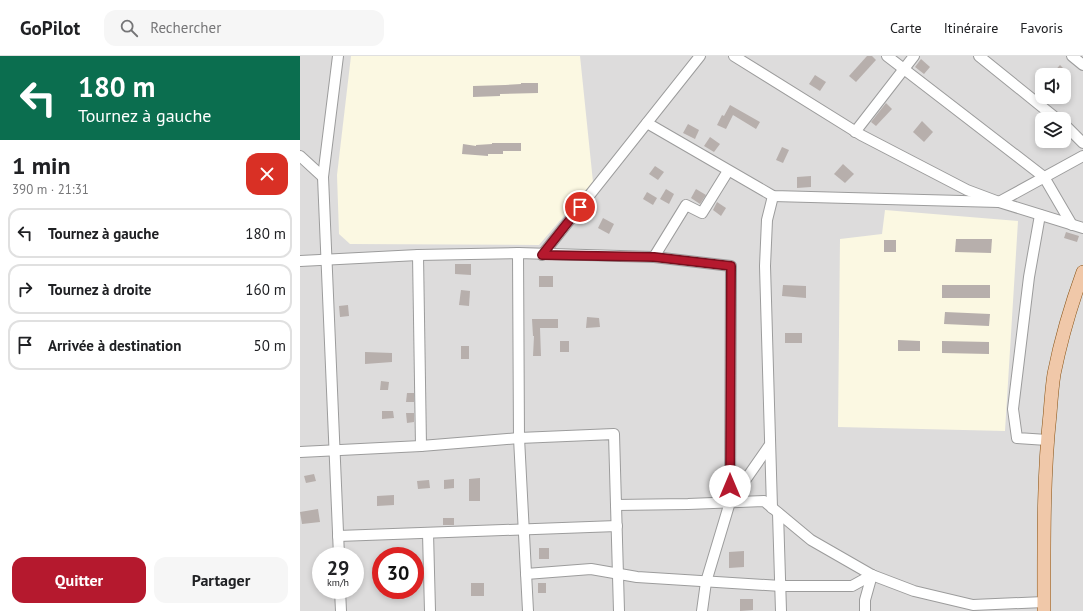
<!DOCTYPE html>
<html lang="fr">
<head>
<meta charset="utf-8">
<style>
  body { margin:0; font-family:"PT Sans",sans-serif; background:#f6f6f6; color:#202124; height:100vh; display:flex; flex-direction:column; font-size:15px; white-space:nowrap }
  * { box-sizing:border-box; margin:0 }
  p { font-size:13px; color:#757577 }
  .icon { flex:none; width:22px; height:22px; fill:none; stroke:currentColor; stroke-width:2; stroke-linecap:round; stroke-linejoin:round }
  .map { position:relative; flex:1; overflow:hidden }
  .sheet { display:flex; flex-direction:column; background:#fff; width:300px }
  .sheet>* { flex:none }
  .top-card { background:#0b6e4f; color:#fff; overflow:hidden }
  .fabs { position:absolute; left:735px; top:12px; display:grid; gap:8px }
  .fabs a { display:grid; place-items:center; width:36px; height:36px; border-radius:8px; background:#fff; box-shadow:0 2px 6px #0003; font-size:20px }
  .speed { position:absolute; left:12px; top:491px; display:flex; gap:8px; font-size:20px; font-weight:700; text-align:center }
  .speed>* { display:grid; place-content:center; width:52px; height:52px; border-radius:50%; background:#fff; box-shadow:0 2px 6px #0003; line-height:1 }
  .speed small { font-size:10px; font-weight:400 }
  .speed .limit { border:6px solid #d22; background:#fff; color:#111 }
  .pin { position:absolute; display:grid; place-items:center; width:34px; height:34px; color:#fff; margin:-17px; border:2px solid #fff; border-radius:50%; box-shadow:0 1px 4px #0007 }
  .me { position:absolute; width:44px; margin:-22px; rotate:0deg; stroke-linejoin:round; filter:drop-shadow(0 0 3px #0008) }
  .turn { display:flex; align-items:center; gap:14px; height:84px; padding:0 12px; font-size:18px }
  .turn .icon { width:52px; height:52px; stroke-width:2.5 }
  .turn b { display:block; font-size:28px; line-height:34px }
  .round { display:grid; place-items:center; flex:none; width:42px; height:42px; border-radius:12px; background:#f6f6f6 }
  .summary { display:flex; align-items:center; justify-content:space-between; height:68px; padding:0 12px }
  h1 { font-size:24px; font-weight:800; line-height:30px }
  .cta { display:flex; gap:8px; margin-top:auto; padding:8px 12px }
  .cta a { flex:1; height:46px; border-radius:12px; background:#b5192e; color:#fff; font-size:16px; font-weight:800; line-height:46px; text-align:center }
  .cta a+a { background:#f6f6f6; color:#202124 }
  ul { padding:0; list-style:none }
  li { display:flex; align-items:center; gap:12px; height:50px; margin:0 8px 6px; padding:0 4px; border:2px solid #e0e0e0; border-radius:12px }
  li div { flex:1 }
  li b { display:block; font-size:15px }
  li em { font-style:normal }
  header { display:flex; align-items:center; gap:24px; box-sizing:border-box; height:56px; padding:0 20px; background:#fff; border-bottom:1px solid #e0e0e0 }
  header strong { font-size:19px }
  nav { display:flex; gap:22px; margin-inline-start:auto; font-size:14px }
  .search { width:280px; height:36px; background:#f6f6f6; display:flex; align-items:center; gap:10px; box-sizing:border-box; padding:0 14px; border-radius:12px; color:#757577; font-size:15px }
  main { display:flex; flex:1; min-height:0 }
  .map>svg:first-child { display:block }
  .residential { fill:#dddcdc; fill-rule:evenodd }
  .education { fill:#fbf8e2 }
  .building { fill:#b7afac }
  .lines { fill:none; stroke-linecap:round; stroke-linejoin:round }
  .minor-casing { stroke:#9c9c9c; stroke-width:12 }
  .major-casing { stroke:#875112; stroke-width:14 }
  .minor { stroke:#fff; stroke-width:10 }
  .major { stroke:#f0c8a9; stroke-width:13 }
  .route-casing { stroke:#76101e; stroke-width:10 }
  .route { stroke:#b5192e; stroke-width:7 }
</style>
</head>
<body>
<header>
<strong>GoPilot</strong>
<div class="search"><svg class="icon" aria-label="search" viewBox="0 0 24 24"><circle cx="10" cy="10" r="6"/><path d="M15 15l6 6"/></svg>Rechercher</div>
<nav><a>Carte</a><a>Itinéraire</a><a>Favoris</a></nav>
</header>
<main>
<section class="sheet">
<div class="top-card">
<div class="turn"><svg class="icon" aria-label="left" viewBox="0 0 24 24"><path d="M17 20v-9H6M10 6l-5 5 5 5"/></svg><div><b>180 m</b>Tournez à gauche</div></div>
</div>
<div class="summary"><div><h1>1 min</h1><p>390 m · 21:31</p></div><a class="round" style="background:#d93025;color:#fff"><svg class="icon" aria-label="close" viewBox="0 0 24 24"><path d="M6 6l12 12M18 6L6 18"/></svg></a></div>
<ul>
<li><svg class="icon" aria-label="left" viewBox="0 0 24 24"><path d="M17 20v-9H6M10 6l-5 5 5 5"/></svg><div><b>Tournez à gauche</b></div><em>180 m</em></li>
<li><svg class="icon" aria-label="right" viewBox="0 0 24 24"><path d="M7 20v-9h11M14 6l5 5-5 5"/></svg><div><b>Tournez à droite</b></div><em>160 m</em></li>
<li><svg class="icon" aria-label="arrive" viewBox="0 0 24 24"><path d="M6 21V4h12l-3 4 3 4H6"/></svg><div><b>Arrivée à destination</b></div><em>50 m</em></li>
</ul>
<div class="cta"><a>Quitter</a><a>Partager</a></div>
</section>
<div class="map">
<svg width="783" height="555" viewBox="0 0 783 555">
  <rect width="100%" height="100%" fill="#eeebe6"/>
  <path class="residential" d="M0 0H783V555H0ZM742 19H764V41H742ZM742 63H764V85H742ZM21 500H55V534H21ZM81 500H115V534H81Z"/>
  <g class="education">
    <path d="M51 0H280L293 126 239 189 50 188 39 178 37 119Z"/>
    <path d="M585 154 718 165 705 375 538 371 540 183 582 178Z"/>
  </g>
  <g class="building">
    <path d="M567 0H572L576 4 556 26 549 20Z"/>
    <path d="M621 3 630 11 624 18 615 11Z"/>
    <path d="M760 9 766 15 763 19H751Z"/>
    <path d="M515 19 526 26 520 35 509 28Z"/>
    <path d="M221 27H238V37L200 38V40L173 41V30L205 29 221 28Z"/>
    <path d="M586 47 592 53 576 70 571 66Z"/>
    <path d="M430 49 460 66 456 73 433 59 426 73 417 69 422 59 424 60Z"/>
    <path d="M622 65 633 76 624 86 613 76Z"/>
    <path d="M388 68 399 74 395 83 383 77Z"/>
    <path d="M410 81 420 88 414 96 404 90Z"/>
    <path d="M192 87H221V95H203V98H188V100L162 98 163 88 176 90V89L192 88Z"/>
    <path d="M482 91 489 94 483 107 476 104Z"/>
    <path d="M543 108 554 118 545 127 534 118Z"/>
    <path d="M355 110 364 116 358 124 349 118Z"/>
    <path d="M511 120V131L497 132V121Z"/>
    <path d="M366 133 374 138 369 148 360 143Z"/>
    <path d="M396 133 406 139 400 148 391 142Z"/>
    <path d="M347 136 357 142 353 149 343 143Z"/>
    <path d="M417 146 426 152 421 160 413 154Z"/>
    <path d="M303 162 314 168 309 178 298 172Z"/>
    <path d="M766 176 779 180 777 186 764 182Z"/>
    <path d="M656 183H692L691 197 655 196Z"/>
    <rect x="584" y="184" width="12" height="12"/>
    <path d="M155 208H171V219L155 218Z"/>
    <rect x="239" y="220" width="14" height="11"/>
    <path d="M483 229 506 230V242L482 240Z"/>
    <rect x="642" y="229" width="48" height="13"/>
    <path d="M161 234 170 235 169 250 159 249Z"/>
    <path d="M48 249 49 260 40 261 39 250Z"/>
    <path d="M645 256 690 258 689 270 644 268Z"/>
    <path d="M287 261 299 262 300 271 286 272Z"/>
    <path d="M232 263H258V272H240L241 300H233L234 280H233Z"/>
    <rect x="485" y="277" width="17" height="10"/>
    <path d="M598 284 620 285V295H598Z"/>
    <rect x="260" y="285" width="9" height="11"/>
    <path d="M642 285 689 286V298L642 297Z"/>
    <rect x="161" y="290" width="8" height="13"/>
    <path d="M65 296 92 297V306L65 308Z"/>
    <path d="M81 325 89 326 88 334H80Z"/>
    <path d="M107 337H114V346H106Z"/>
    <path d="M82 355H93L94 362 82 363Z"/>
    <path d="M106 357H114V366L107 367Z"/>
    <path d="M14 418 16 425 6 427 4 420Z"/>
    <path d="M180 422V445H169V423Z"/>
    <path d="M154 423V432L144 433V424Z"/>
    <path d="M129 424 130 432 118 433 117 425Z"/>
    <path d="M94 439V449L77 450V440Z"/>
    <path d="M18 453 20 466 2 468 0 456Z"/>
    <rect x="143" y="462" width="11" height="7"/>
    <rect x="239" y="492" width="10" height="11"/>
    <path d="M444 495V511L429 512V496Z"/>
    <rect x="171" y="527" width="13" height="13"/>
    <rect x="238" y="527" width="8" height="10"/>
    <path d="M440 543H453V554L440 555Z"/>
  </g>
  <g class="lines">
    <g class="minor-casing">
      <g id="minor">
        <path d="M38 0 23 121 39 500"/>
        <path d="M434 0 561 79 667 134 699 146 783 172"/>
        <path d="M587 0 744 121 772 169"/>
        <path d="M679 0 757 63"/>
        <path d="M772 0 783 9"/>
        <path d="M347 67 473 140 699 146 783 100"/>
        <path d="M764 68 783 87"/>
        <path d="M555 76 614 0"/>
        <path d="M0 100 23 121"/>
        <path d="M740 159 729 221 713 353 717 382 747 384"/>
        <path d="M218 197 219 382 228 555"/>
        <path d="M118 199 121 390"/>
        <path d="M242 199 400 0"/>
        <path d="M354 201 431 210 430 446"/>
        <path d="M0 205 118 199 218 197 354 201 386 149 402 157 428 115"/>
        <path d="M0 396 121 390 219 382 314 378 316 449 388 448 464 445 511 484 572 519 614 535 673 549 744 546"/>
        <path d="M316 449 319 555"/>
        <path d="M472 452 465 210 467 164 473 140"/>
        <path d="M478 457 481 555"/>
        <path d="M128 477 130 555"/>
        <path d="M38 480 317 470"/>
        <path d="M226 518 291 513 337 521 481 530H552L572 519"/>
        <path d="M40 534 41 555"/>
        <path d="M402 555 406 526 430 446 469 390"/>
        <path d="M565 555V544L572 519"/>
      </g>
    </g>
    <g class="major-casing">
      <path id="major" d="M744 555C744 489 743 423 750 358 751 345 752 331 754 318 761 283 771 249 783 216"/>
    </g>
    <use href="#minor" class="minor"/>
    <use href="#major" class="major"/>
  </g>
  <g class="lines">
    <g class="route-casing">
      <path id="route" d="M280 151 242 199 354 201 431 210 430 430"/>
    </g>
    <use href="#route" class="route"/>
  </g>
</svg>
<div class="fabs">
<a><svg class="icon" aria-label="sound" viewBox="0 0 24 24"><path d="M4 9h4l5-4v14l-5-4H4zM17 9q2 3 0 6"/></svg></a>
<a><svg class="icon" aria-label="layers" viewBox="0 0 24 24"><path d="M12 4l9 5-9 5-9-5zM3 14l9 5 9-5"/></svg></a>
</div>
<div class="speed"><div>29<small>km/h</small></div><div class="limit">30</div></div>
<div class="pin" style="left:280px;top:151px;background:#d93025"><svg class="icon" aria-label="arrive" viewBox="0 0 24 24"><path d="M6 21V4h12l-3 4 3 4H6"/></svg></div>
<svg class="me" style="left:430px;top:430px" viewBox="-20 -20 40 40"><circle r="19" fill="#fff"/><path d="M0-13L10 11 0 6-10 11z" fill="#b5192e"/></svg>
</div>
</main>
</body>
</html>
